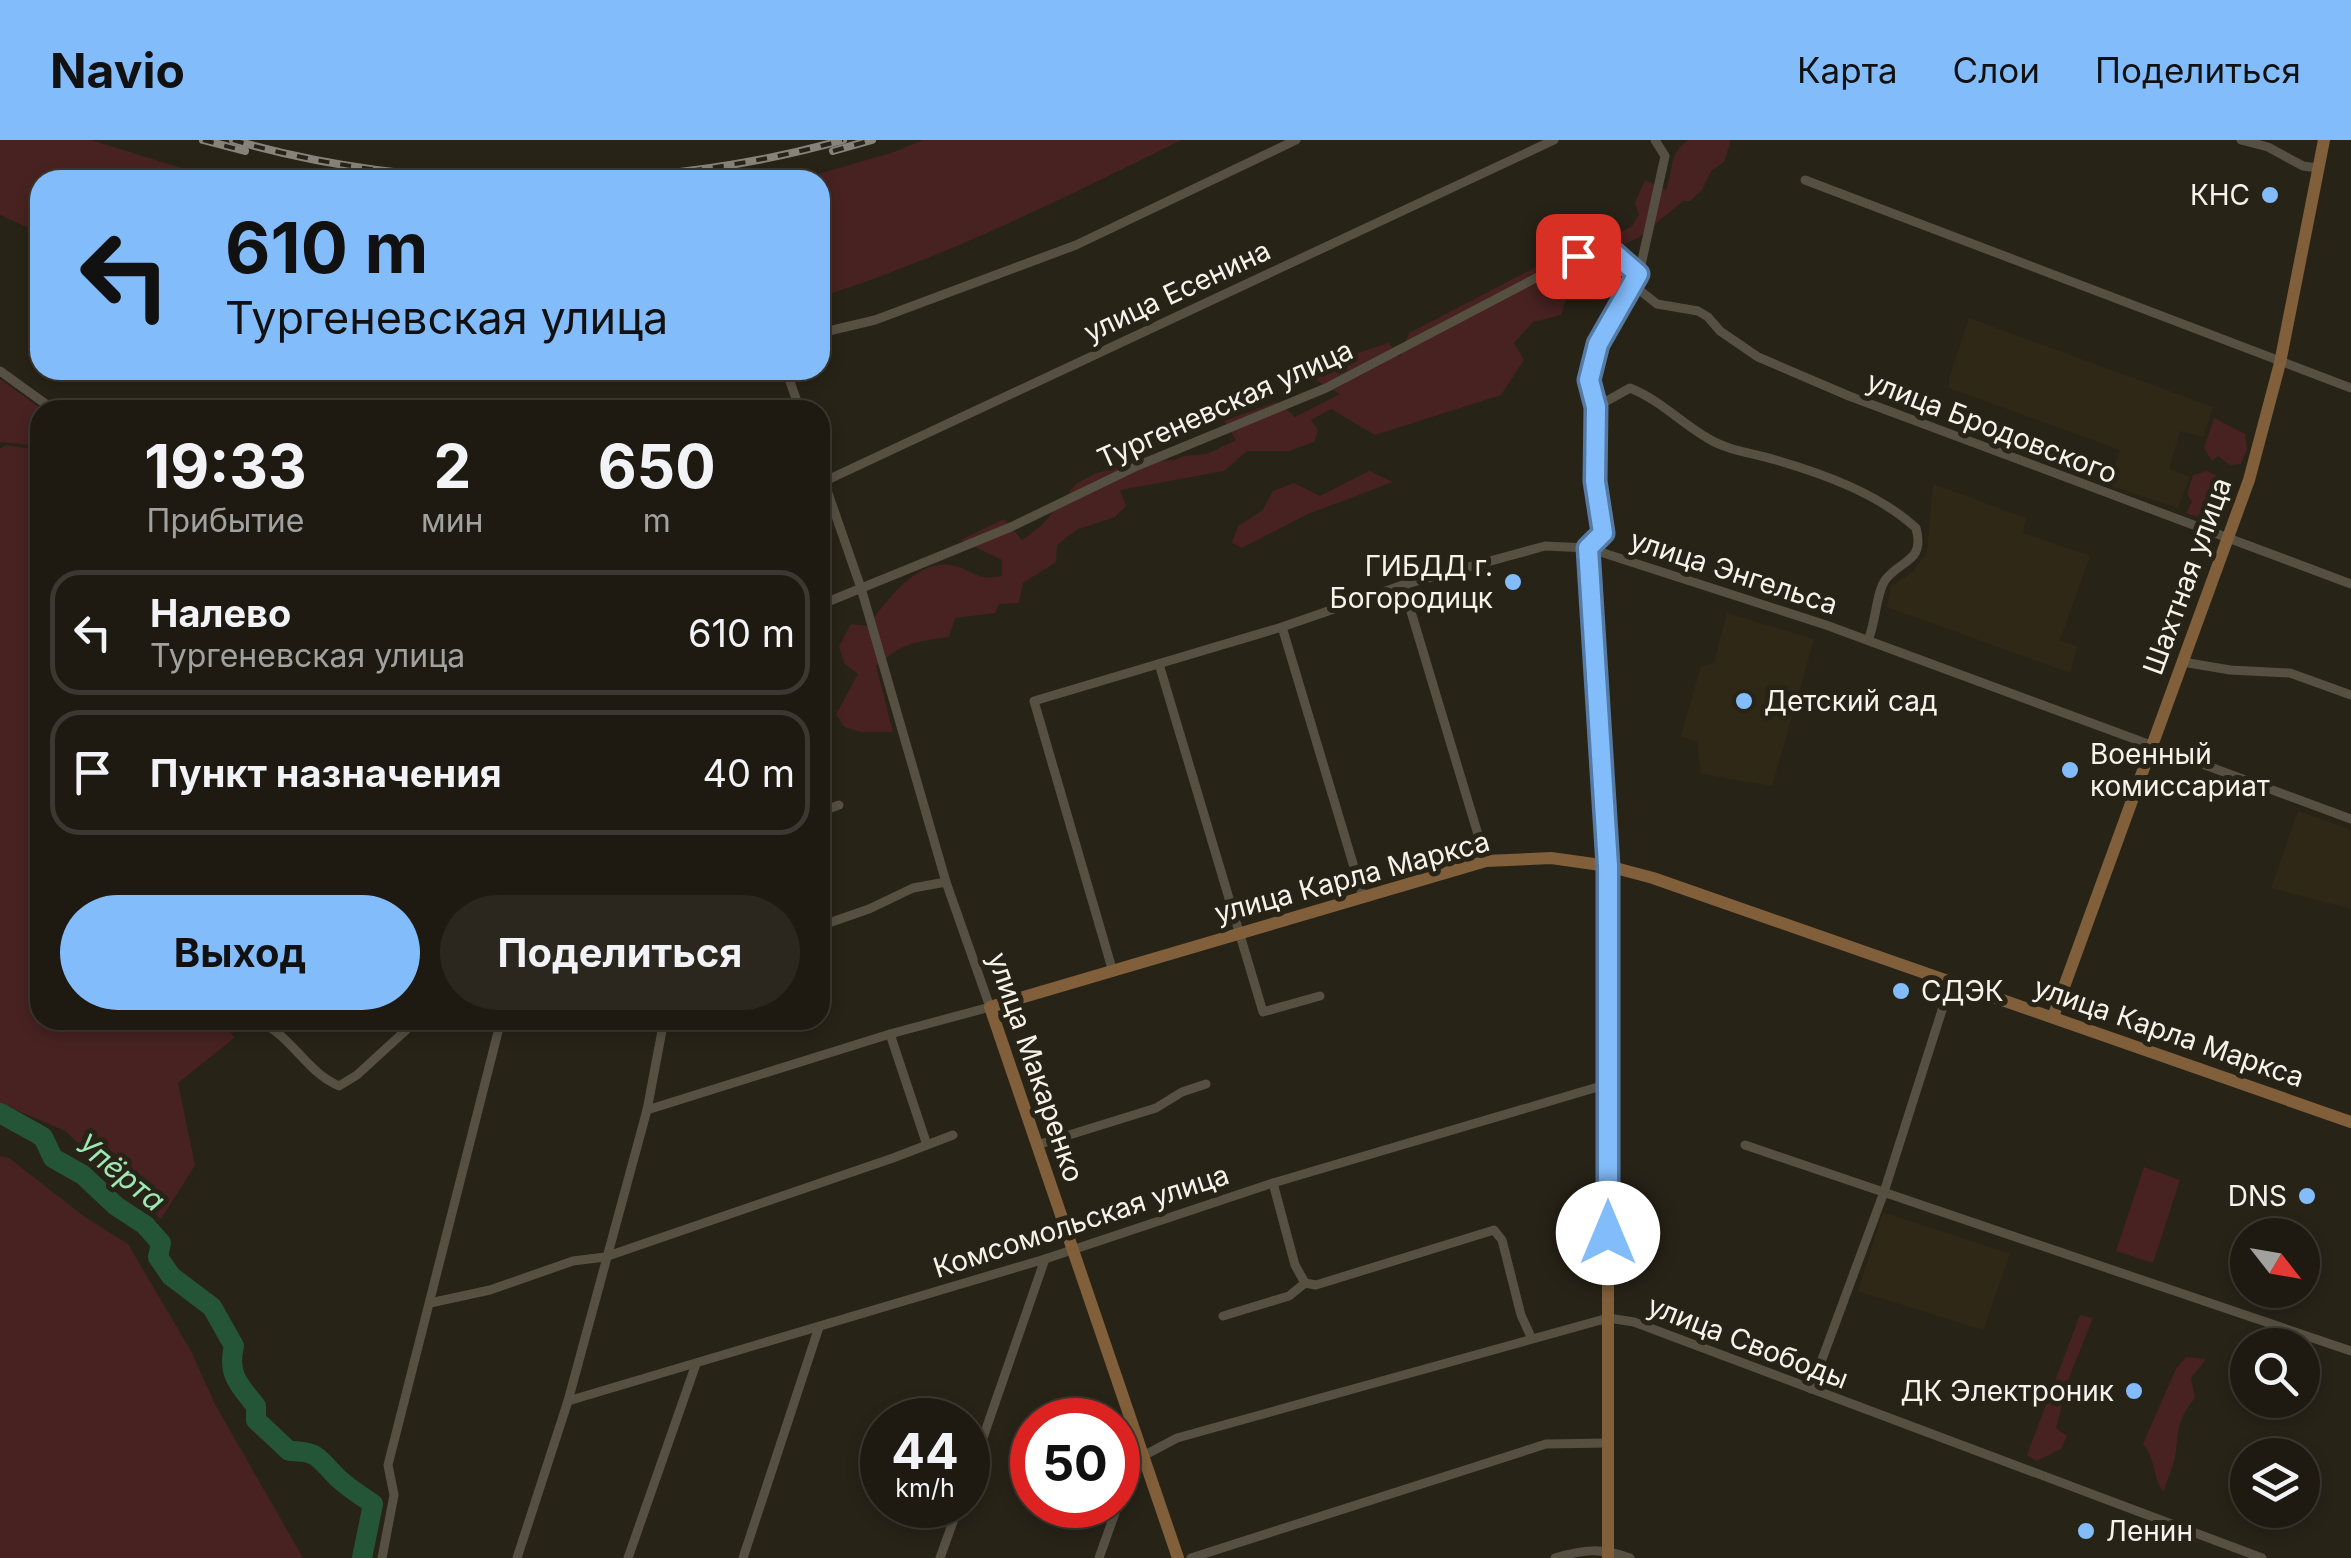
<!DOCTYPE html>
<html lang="ru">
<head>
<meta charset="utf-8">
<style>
  body { margin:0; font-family:Inter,sans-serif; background:#2b271f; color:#f1f3f6; height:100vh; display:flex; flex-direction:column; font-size:38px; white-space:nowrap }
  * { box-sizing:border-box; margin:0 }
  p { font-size:32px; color:#a1a19f }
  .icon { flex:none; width:55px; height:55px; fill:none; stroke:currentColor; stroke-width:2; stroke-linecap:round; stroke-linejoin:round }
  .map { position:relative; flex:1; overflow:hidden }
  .details { position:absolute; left:30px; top:260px; width:800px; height:630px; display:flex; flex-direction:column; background:#1e1a11; border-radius:30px; box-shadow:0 5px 15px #0003,0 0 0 2px #3c3831 }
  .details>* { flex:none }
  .guide { position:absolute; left:30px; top:30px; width:800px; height:210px; border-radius:30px; box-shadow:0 5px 15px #0003,0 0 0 2px #3c3831; background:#83bcfb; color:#111; overflow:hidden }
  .needle { width:65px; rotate:121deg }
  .buttons { position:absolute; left:2230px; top:1078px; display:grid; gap:20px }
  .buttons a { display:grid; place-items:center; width:90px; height:90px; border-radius:50%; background:#1e1a11; box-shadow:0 5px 15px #0003,0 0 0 2px #3c3831; font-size:50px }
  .speed { position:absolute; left:860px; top:1258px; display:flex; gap:20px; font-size:50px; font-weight:700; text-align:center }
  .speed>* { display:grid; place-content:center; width:130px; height:130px; border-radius:50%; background:#1e1a11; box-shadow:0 5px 15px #0003,0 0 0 2px #3c3831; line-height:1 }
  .speed small { font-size:25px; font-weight:400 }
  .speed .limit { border:15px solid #d22; background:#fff; color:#111 }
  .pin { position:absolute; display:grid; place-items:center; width:85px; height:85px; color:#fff; margin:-42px; border-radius:20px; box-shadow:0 5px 15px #0006 }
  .me { position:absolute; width:110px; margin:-55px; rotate:0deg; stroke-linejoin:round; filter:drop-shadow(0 0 8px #0008) }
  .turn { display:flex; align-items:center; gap:35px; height:210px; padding:0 30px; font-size:45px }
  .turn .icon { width:130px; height:130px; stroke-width:2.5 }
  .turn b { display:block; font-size:70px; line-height:85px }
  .eta { display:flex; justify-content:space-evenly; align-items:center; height:170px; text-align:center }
  .eta b { font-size:60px; font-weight:700; line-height:70px }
  .button { display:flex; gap:20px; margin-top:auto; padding:20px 30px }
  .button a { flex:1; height:115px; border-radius:60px; background:#83bcfb; color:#111; font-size:40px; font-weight:700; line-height:115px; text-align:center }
  .button a+a { background:#2b271f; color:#f1f3f6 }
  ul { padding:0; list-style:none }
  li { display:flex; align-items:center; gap:30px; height:125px; margin:0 20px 15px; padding:0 10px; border:5px solid #3c3831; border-radius:30px }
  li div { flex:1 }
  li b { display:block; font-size:38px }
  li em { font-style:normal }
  header { display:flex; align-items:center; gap:60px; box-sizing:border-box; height:140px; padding:0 50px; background:#83bcfb; color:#111 }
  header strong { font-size:48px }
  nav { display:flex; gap:55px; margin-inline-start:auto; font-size:35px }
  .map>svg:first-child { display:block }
  .built { fill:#302816 }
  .green { fill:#472221 }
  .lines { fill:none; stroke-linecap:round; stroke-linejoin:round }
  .river { stroke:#255537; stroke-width:20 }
  .street { stroke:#555042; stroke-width:9 }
  .secondary { stroke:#815f3a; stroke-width:12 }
  .rail-casing { stroke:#878379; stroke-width:8 }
  .rail { stroke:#282317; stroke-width:4; stroke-dasharray:11; stroke-linecap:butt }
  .route-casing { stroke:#557aa3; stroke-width:25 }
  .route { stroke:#83bcfb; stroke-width:18 }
  .poi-dot { fill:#83bcfb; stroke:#282317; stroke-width:4 }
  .labels { text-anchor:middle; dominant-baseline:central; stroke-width:10; stroke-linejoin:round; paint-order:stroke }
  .poi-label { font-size:28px; fill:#f6f3eb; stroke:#282317; text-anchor:end }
  .street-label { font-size:28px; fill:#f6f3eb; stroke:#282317 }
  .water-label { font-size:30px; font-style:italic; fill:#9de8b4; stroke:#282317 }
</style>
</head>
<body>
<header>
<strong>Navio</strong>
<nav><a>Карта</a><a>Слои</a><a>Поделиться</a></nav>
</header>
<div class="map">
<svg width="2351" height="1418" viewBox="0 0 2351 1418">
  <rect width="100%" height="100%" fill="#282317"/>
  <g class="built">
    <path d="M1969 178 2213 267 2203 297 2180 291 2169 329 2190 337 2178 368 2109 345 2120 310 1949 248V238Z"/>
    <path d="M1933 344 2026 378 2023 393 2090 416 2060 500 2077 507 2070 533 1887 467 1891 446 1913 432 1927 412Z"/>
    <path d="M1727 473 1814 499 1772 646 1701 634 1697 602 1681 596 1701 526 1714 523Z"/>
    <path d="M2298 671 2351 690V769L2271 748Z"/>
    <path d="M1883 1072 2010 1114 1983 1190 1858 1151Z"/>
  </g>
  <g class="green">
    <path d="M0 0H91L220 40H40V93L0 75Z"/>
    <path d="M923 0H1181C1063 59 945 117 820 157V40H798L894 12Z"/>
    <path d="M1688 0H1731L1724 22 1712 30 1702 50 1690 61H1683L1638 98 1622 105 1614 96 1632 86 1639 75 1635 63 1645 40 1666 50C1674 29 1668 14 1688 0Z"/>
    <path d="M1555 123 1559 133 1586 123 1616 127 1615 137 1599 141 1588 153 1569 151 1561 175 1533 182 1514 203 1524 220 1501 255 1375 295 1331 269 1311 280 1318 290 1314 302 1289 311H1247L1224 331 1120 350 1126 366 1115 377 1078 389 1057 405 1056 422 1023 443 1019 463 999 464 995 473 955 478 949 497C916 501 901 504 876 526L893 592H861L844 587 836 574 858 534 844 523 839 506 851 484 867 486C886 463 913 422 948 425 973 427 972 442 1002 436V420L961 400 1004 379 1022 400 1042 385 1076 344 1094 334 1139 321 1175 320 1183 316 1207 314 1236 300 1224 281 1277 262 1295 277 1340 254 1310 237 1316 226 1389 203 1400 217 1409 193 1538 126Z"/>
    <path d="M0 239 43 270H40V306L0 302Z"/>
    <path d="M2214 278 2245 294 2247 309 2241 324 2230 325 2218 316 2212 321 2204 308Z"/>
    <path d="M6 305 40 310V880H224L234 898 178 943 195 1025 161 1079 65 991 0 963V309Z"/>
    <path d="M1369 331 1393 342 1308 374 1242 408 1232 403 1238 386 1262 371 1273 351 1294 343 1320 356Z"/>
    <path d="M2207 331 2230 342 2219 376 2197 377 2186 373 2192 362 2187 354 2193 335Z"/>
    <path d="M0 1016 9 1018 85 1077 128 1104 191 1211 216 1266 303 1418H0Z"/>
    <path d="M2144 1027 2180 1040 2153 1123 2116 1111Z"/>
    <path d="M2080 1175 2093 1178 2070 1235 2056 1288 2067 1296 2061 1309 2036 1321 2027 1315Z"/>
    <path d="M2186 1217 2206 1219 2191 1238 2195 1258C2179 1277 2178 1288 2176 1311 2175 1325 2166 1339 2164 1352 2151 1336 2157 1320 2143 1304L2176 1229Z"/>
  </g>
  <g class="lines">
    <path class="river" d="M0 973 43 997 53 1018 83 1035 116 1066 145 1085 161 1103 158 1117 171 1136 212 1167 234 1206C227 1234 239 1245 256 1266V1280L289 1311C320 1311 318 1319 338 1338 348 1348 362 1356 373 1364L362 1418"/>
    <g class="street">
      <path d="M2241 0 2268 7 2303 26 2318 28"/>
      <path d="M1805 40 2351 248"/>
      <path d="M1633 145 1657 164 1698 171 1708 177 1720 191 1758 217 1849 256 2351 444"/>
      <path d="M820 193 875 180 1076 105 1296 0"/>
      <path d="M786 230 800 270"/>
      <path d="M0 231 54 270"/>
      <path d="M1596 267 1630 248C1660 260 1681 283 1709 299 1729 311 1754 313 1776 320 1824 334 1879 354 1916 388 1925 422 1902 419 1886 439 1876 451 1876 483 1868 500"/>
      <path d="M823 342 1554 0"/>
      <path d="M1403 445 1486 721"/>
      <path d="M820 465 1011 387 1137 326 1326 248 1578 116 1614 113 1639 134"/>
      <path d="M1282 487 1363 757"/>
      <path d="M2183 522 2230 530 2290 533 2351 555"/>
      <path d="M1159 524 1263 872 1320 856"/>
      <path d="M820 672 839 665"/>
      <path d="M1608 726 1588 408 1603 393 1595 341 1596 267 1589 240 1597 204 1639 134 1665 16 1655 0"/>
      <path d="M820 786 869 769 913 748 946 742"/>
      <path d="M1113 832 1034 561 1282 487 1403 445 1545 406 1588 408 1826 485 2351 679"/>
      <path d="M258 880C295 899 305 931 339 946L357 935 417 880"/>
      <path d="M890 894 927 1005"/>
      <path d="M647 970 890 894 990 867 946 742 861 448 820 330"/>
      <path d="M1037 1005 1156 968 1182 952 1206 944"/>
      <path d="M1745 1005 2351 1211"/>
      <path d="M1273 1043 1295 1125 1305 1143"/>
      <path d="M430 1163 490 1150 573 1121 605 1117 893 1018 953 995"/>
      <path d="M1223 1176 1289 1156 1305 1143 1316 1145 1494 1090 1502 1100 1521 1175 1531 1197"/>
      <path d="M1811 1249 1884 1052 1951 842"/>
      <path d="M568 1261 1045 1119 1273 1043 1608 944"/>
      <path d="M968 1341 1045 1119"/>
      <path d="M382 1418 394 1355 388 1325 501 880"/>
      <path d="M517 1418 568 1261 647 970 664 880"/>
      <path d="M628 1418 696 1224"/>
      <path d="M743 1418 819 1187"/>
      <path d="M940 1418 959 1365"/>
      <path d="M1099 1418 1116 1370 1143 1316 1177 1298 1608 1178 1634 1182 2262 1418"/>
      <path d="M1191 1418 1546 1304 1608 1303"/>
      <path d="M1555 1418C1584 1409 1602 1408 1630 1418"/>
    </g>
    <g class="secondary">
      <path d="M1608 726V1418"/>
      <path d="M2053 877 2249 340 2280 223 2324 0"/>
      <path d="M1178 1418 990 867 1486 721 1551 718 1608 726 1653 738 2351 982"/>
    </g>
    <g class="rail-casing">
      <g id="rail">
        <path d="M203 0 245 11"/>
        <path d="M233 0C419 54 656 53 843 0"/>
        <path d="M833 11 872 0"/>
      </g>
    </g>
    <use href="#rail" class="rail"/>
  </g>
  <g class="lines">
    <g class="route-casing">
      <path id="route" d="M1578 116 1614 113 1638 134 1598 204 1589 240 1596 267 1595 341 1603 393 1588 408 1608 726V1093"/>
    </g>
    <use href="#route" class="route"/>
  </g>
  <g class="poi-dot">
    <circle cx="2270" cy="55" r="10"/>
    <circle cx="1513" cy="442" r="10"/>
    <circle cx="1744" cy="561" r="10"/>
    <circle cx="2070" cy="630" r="10"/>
    <circle cx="1901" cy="851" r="10"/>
    <circle cx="2307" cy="1056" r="10"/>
    <circle cx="2134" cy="1251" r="10"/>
    <circle cx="2086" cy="1391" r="10"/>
  </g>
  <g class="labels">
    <g class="poi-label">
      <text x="2250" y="55">КНС</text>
      <text x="1493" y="426">ГИБДД г.<tspan x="1493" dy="32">Богородицк</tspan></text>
      <text x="1764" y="561" text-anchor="start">Детский сад</text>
      <text x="2090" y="614" text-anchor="start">Военный<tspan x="2090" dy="32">комиссариат</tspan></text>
      <text x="1921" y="851" text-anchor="start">СДЭК</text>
      <text x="2287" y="1056">DNS</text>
      <text x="2114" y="1251">ДК Электроник</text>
      <text x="2106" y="1391" text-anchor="start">Ленин</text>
    </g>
    <g class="street-label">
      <text transform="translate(1177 151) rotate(-25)">улица Есенина</text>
      <text transform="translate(1225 264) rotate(-24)">Тургеневская улица</text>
      <text transform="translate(1992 287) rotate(21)">улица Бродовского</text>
      <text transform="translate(1734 432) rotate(18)">улица Энгельса</text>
      <text transform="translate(2187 436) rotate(-70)">Шахтная улица</text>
      <text transform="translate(1352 737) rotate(-15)">улица Карла Маркса</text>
      <text transform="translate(2169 892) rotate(19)">улица Карла Маркса</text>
      <text transform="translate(1036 927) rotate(71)">улица Макаренко</text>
      <text transform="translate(1081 1081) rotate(-18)">Комсомольская улица</text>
      <text transform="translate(1748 1202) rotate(21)">улица Свободы</text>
    </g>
    <g class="water-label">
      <text transform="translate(121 1032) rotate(39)">Упёрта</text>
    </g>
  </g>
</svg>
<div class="buttons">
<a><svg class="needle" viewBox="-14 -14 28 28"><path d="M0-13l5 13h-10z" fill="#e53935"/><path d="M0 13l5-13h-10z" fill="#a1a19f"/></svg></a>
<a><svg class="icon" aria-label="search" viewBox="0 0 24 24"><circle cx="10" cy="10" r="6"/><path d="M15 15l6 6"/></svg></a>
<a><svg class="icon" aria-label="layers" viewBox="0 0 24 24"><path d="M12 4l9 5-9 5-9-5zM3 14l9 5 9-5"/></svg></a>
</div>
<div class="speed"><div>44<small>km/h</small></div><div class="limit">50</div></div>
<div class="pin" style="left:1578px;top:116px;background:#d93025"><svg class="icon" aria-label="arrive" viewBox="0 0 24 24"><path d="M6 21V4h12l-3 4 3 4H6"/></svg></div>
<svg class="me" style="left:1608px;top:1093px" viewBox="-20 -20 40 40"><circle r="19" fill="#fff"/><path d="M0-13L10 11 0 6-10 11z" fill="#83bcfb"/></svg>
<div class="guide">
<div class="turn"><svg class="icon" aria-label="left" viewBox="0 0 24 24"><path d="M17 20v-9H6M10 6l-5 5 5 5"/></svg><div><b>610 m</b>Тургеневская улица</div></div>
</div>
<section class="details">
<div class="eta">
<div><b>19:33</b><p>Прибытие</p></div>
<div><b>2</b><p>мин</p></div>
<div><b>650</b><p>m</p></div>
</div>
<ul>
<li><svg class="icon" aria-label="left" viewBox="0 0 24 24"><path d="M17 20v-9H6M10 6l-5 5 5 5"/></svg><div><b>Налево</b><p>Тургеневская улица</p></div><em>610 m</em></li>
<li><svg class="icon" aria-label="arrive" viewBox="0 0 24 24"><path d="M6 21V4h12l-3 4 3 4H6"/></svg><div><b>Пункт назначения</b></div><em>40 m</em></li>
</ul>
<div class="button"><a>Выход</a><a>Поделиться</a></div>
</section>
</div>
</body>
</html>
